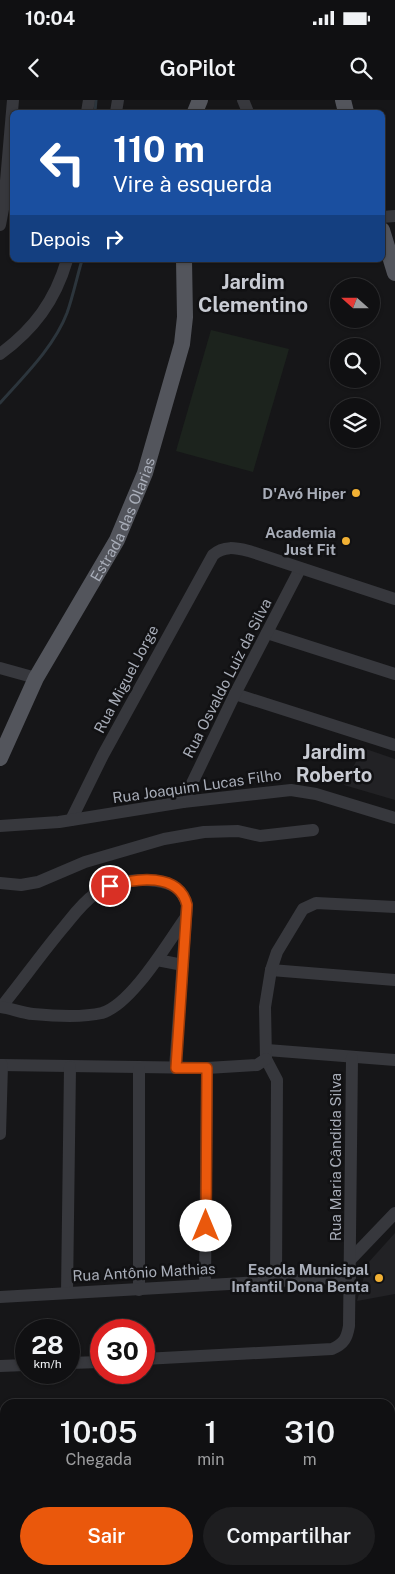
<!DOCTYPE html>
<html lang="pt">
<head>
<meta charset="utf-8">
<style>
  body { margin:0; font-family:"Public Sans",sans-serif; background:#1e1e20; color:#f1f3f6; height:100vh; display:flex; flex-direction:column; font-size:19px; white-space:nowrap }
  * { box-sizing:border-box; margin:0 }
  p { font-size:16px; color:#9c9d9f }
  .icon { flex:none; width:28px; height:28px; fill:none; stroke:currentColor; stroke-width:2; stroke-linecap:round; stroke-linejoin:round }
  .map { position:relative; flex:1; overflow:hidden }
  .panel { position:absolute; left:0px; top:1299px; width:395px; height:176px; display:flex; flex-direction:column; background:#101012; border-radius:15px 15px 0 0; box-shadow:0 1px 4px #0004,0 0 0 1px #303032 }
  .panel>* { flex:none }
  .guide { position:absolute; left:10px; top:10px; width:375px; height:152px; border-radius:8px; box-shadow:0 1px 4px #0004,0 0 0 1px #303032; background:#1a4fa0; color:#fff; overflow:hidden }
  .needle { width:32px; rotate:291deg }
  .buttons { position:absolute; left:330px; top:178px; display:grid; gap:10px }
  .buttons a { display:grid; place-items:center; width:50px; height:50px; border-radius:50%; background:#101012; box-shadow:0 1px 4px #0004,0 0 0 1px #303032; font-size:25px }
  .speed { position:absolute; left:15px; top:1219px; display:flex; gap:10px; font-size:25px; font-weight:700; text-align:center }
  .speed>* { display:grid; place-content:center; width:65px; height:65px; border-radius:50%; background:#101012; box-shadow:0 1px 4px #0004,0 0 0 1px #303032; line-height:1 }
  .speed small { font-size:12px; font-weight:400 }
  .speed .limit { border:8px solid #d22; background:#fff; color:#111 }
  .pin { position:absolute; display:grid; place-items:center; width:42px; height:42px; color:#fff; margin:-21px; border:2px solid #fff; border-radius:50%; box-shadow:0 1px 5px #0007 }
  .me { position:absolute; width:55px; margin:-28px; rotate:0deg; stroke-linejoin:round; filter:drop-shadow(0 0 4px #0008) }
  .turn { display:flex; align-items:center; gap:18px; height:105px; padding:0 20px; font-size:22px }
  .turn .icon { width:65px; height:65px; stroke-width:2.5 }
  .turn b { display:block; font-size:35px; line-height:42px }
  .then { display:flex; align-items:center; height:48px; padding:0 20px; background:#0003; gap:10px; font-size:19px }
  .eta { display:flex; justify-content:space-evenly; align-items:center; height:85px; text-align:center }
  .eta b { font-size:30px; font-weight:600; line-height:35px }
  .cta { display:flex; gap:10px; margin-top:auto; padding:10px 20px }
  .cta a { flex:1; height:58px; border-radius:30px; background:#ea580c; color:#fff; font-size:20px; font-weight:600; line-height:58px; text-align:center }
  .cta a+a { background:#1e1e20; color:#f1f3f6 }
  .status { display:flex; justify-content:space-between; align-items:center; height:35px; padding:0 25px; background:#101012; direction:ltr }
  .status svg { height:14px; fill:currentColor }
  header { display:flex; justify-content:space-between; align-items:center; height:65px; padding:0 20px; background:#101012; font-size:22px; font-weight:600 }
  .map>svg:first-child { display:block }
  .built { fill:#222225 }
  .green { fill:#1c231d }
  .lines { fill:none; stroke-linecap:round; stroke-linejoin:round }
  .stream { stroke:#2c353c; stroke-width:3 }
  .minor { stroke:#37383d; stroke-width:12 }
  .major { stroke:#53555c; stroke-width:16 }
  .route-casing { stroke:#983908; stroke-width:12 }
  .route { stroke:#ea580c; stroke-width:9 }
  .poi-dot { fill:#f2b134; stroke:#111113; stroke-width:2 }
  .labels { text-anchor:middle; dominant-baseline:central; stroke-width:5; stroke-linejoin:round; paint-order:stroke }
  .poi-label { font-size:15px; font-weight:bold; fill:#a8adb8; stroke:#111113; text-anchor:end }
  .street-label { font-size:15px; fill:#a8adb8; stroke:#111113 }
  .district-label { font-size:20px; font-weight:bold; fill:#c9ccd4; stroke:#111113 }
</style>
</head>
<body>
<div class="status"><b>10:04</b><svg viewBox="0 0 49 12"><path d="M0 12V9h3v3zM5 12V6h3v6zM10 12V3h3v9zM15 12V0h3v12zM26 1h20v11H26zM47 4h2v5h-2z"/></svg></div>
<header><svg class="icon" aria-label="back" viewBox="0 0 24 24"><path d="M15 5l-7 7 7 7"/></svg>GoPilot<svg class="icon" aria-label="search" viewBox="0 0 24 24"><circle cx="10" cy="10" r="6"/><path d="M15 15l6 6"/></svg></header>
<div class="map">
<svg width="395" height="1474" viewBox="0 0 395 1474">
  <rect width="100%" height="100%" fill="#161618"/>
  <g class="built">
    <path d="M363 648 395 659V700L344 685Z"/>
    <path d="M395 1133V1194L357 1201 368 1163Z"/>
  </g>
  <path class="green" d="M211 230 289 249 253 372 176 351Z"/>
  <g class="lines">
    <g class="stream">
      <path d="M95 12 96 0"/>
      <path d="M0 303C24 276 54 247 67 213 73 196 77 177 82 160"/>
    </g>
    <g class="minor">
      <path d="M243 0 248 12"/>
      <path d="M87 12 89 0"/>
      <path d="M116 12 118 0"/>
      <path d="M382 117 395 116"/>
      <path d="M0 125 4 104 13 0"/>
      <path d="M0 254C34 229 55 201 67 160"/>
      <path d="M267 533 395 574"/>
      <path d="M0 568 36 578"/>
      <path d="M235 594 395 645"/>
      <path d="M183 702 235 594 300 469"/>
      <path d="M71 720 103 655 213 455C224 445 236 448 249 451L395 499"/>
      <path d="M0 726 59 722 183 702 291 690 316 694 395 718"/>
      <path d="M0 783 21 785 38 782 85 762 164 739 204 732 238 731 260 736 313 730"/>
      <path d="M157 860 183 865"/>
      <path d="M271 870 395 880"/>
      <path d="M2 906C23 880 42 853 63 828 73 816 82 803 95 794 112 781 136 778 157 781 173 783 183 790 187 805L175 968"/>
      <path d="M0 907C11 908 21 913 33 914 54 916 81 918 102 913 132 904 168 842 186 817"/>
      <path d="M267 950 395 960"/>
      <path d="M266 959 265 907 271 870 277 852 303 809 316 803 395 807"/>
      <path d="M266 959 277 980 276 1182"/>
      <path d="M0 965 207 968 257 965 266 959"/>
      <path d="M0 1034 2 965"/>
      <path d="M350 1160 395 1113"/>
      <path d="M205 1185 207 968"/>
      <path d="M139 1190V969"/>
      <path d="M67 1193 70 967"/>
      <path d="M0 1197 350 1177"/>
      <path d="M144 1259 332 1249C344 1244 347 1238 349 1226L352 958"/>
      <path d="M69 1263 101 1262"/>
      <path d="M0 1266 26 1265"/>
      <path d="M390 1314H395"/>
      <path d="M0 1338 5 1337"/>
      <path d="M390 1394 395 1396"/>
      <path d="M0 1403H5"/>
      <path d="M390 1453H395"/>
      <path d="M126 1470V1474"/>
      <path d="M196 1470V1474"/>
      <path d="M268 1470V1474"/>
      <path d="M20 1474 87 1470"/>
    </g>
    <g class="major">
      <path d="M343 0 346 12"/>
      <path d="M195 12 200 0"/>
      <path d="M382 130 395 173"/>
      <path id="s1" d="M0 658 36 578 117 440 145 373 182 244 185 217 184 160"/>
    </g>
  </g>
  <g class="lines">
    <g class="route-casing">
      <path id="route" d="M110 786C136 778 179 772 187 805L176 968H207L206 1126"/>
    </g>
    <use href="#route" class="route"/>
  </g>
  <g class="poi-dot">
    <circle cx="356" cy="393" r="5"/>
    <circle cx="346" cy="441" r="5"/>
    <circle cx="379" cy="1178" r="5"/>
  </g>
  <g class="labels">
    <g class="poi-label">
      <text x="346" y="393">D'Avó Hiper</text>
      <text x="336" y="432">Academia<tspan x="336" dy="17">Just Fit</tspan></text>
      <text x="369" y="1169">Escola Municipal<tspan x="369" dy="17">Infantil Dona Benta</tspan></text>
    </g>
    <g class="street-label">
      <text stroke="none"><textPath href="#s1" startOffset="269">Estrada das Olarias</textPath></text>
      <text transform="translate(227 578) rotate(-63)">Rua Osvaldo Luiz da Silva</text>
      <text transform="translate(126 579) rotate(-62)">Rua Miguel Jorge</text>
      <text transform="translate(197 686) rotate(-8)">Rua Joaquim Lucas Filho</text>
      <text transform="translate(335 1057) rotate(-90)">Rua Maria Cândida Silva</text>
      <text transform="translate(144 1172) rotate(-3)">Rua Antônio Mathias</text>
    </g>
    <g class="district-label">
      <text x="253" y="182">Jardim<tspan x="253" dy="23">Clementino</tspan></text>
      <text x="334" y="652">Jardim<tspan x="334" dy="23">Roberto</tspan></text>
    </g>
  </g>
</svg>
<div class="buttons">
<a><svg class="needle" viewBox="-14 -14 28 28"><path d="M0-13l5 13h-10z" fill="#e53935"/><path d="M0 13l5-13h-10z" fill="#9c9d9f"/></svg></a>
<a><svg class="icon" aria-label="search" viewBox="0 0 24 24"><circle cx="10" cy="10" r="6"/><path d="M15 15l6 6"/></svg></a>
<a><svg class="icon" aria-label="layers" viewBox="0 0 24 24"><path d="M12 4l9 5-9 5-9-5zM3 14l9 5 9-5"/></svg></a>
</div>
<div class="speed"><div>28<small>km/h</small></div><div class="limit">30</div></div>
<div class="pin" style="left:110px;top:786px;background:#d93025"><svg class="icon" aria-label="arrive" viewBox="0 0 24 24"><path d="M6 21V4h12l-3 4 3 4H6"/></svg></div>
<svg class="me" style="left:206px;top:1126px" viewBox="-20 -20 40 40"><circle r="19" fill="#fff"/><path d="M0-13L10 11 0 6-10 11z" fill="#ea580c"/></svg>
<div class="guide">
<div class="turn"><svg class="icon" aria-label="left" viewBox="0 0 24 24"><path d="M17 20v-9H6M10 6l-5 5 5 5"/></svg><div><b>110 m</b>Vire à esquerda</div></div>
<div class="then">Depois<svg class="icon" aria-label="right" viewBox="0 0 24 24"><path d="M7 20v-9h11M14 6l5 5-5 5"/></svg></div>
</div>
<section class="panel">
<div class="eta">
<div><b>10:05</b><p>Chegada</p></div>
<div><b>1</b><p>min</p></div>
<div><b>310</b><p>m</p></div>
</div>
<div class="cta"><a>Sair</a><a>Compartilhar</a></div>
</section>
</div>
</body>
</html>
